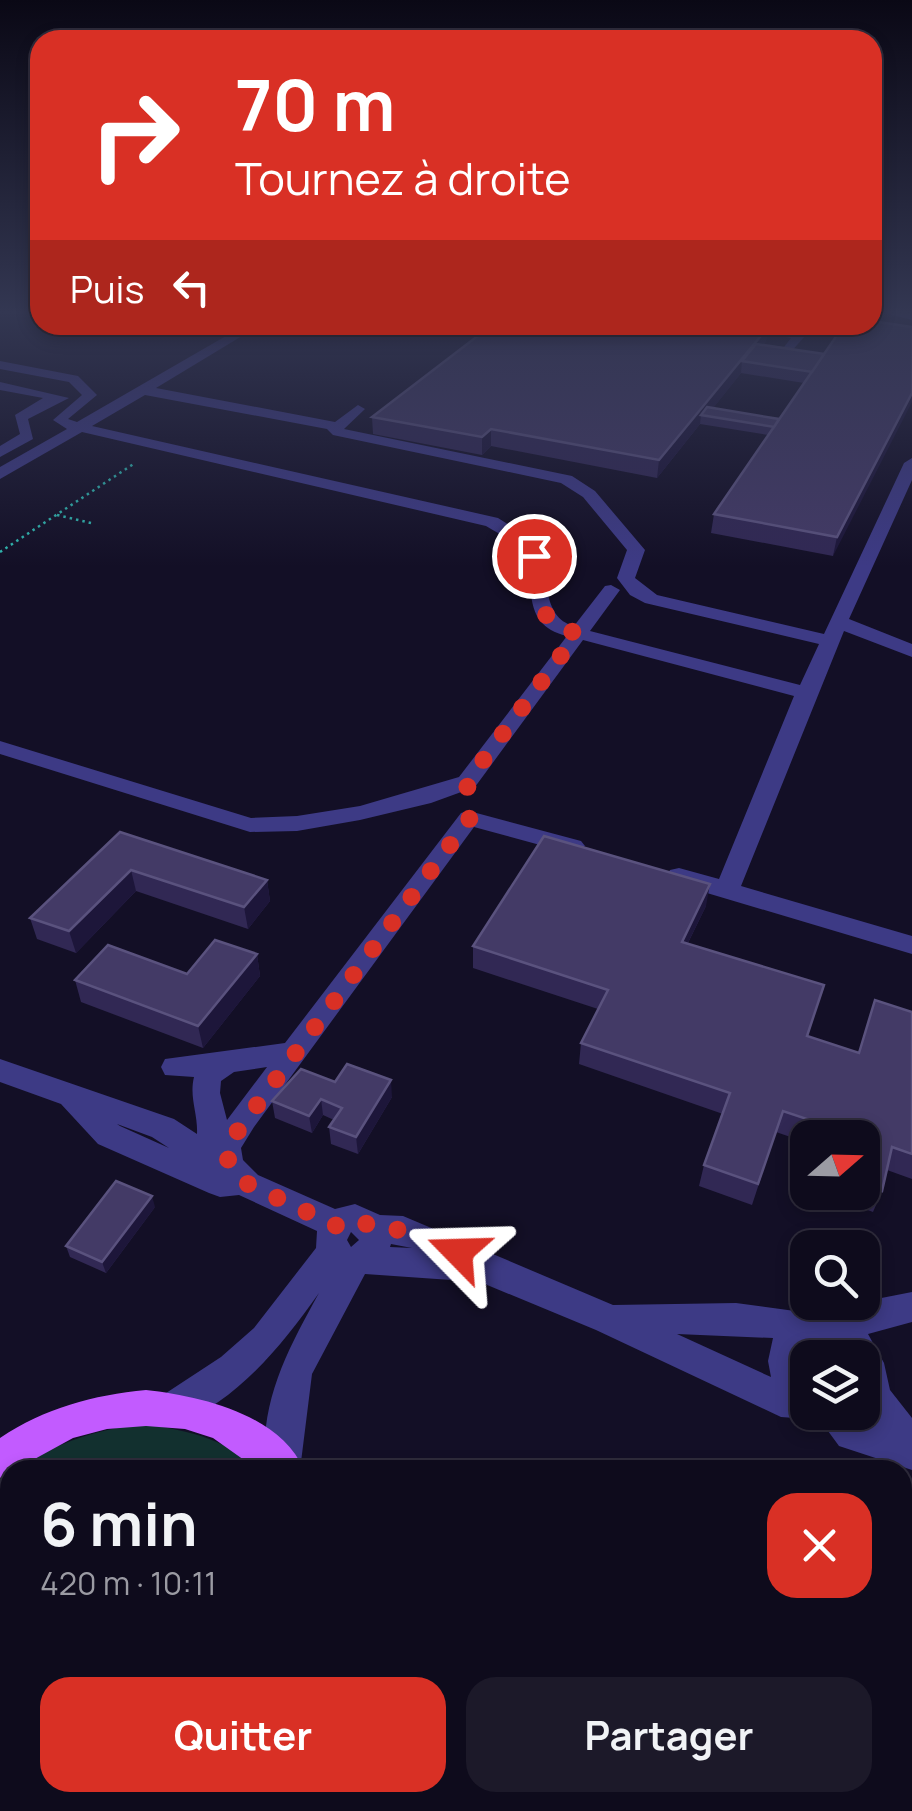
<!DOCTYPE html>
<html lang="fr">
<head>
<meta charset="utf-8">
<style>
  body { margin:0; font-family:Manrope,sans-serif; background:#1c1929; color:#f1f3f6; height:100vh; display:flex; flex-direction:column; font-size:38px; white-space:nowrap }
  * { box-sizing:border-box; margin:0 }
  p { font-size:32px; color:#9b9ba3 }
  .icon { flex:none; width:55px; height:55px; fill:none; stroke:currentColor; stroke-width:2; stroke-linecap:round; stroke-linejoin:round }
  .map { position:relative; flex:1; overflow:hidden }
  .side { position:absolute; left:0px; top:1460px; width:912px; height:352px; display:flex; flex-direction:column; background:#0e0b1c; border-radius:30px 30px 0 0; box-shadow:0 5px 15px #0003,0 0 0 2px #2e2b3b }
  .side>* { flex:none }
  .guide { position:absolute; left:30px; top:30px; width:852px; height:305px; border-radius:30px; box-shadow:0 5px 15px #0003,0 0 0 2px #2e2b3b; background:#d93025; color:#fff; overflow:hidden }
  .needle { width:65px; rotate:70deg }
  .controls { position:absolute; left:790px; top:1120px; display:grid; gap:20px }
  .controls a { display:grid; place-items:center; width:90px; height:90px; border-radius:20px; background:#0e0b1c; box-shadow:0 5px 15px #0003,0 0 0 2px #2e2b3b; font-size:50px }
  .pin { position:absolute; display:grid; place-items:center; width:85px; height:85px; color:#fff; margin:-42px; border:5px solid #fff; border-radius:50%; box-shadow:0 2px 10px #0007 }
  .me { position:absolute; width:110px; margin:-55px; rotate:292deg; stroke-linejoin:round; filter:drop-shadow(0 0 8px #0008) }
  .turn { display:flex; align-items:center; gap:35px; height:210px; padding:0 40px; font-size:45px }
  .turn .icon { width:130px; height:130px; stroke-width:2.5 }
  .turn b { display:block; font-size:70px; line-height:85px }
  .then { display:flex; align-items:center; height:95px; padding:0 40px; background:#0003; gap:20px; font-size:38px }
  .round { display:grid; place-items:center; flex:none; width:105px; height:105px; border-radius:30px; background:#1c1929 }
  .overview { display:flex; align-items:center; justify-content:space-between; height:170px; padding:0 40px }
  h1 { font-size:60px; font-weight:700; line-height:75px }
  .button { display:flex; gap:20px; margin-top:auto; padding:20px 40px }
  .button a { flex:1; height:115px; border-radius:30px; background:#d93025; color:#fff; font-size:40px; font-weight:700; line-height:115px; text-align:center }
  .button a+a { background:#1c1929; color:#f1f3f6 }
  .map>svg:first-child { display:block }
  .green { fill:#12302f }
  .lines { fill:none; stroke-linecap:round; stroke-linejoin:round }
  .path { stroke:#2fb8b0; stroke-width:2.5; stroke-dasharray:2.5 4; stroke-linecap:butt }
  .minor { fill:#3d3a85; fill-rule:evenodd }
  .major { fill:#c25bff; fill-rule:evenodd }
  .wall { fill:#312854; fill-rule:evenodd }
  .shaded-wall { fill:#1d163a }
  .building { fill:#433a66; stroke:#5a527e; stroke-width:2.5 }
  .route { stroke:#d93025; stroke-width:18; stroke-dasharray:0 32.4 }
</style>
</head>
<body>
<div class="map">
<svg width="912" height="1811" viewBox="0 0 912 1811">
  <rect width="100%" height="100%" fill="#130f26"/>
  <g class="green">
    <path d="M139 1424C182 1429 226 1437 257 1470H11C54 1445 90 1431 139 1424Z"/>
    <path d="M10 1471V1802L227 1803 218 1811H0V1480Z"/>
  </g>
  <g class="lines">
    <g class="path">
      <path d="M57 515 91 523"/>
      <path d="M0 552 135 463"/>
    </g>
    <g class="minor">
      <path d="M884 313H912V320Z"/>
      <path d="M245 325H260L156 388 335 422 358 405 365 409 344 429 572 476 595 491 645 550 635 578 657 595 824 634 904 463 912 458V480L849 619 912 644V657L844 631 741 886 912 936V954L670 882 667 876 670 870 679 868 719 879 794 696 583 640 475 787 431 803 360 820 297 831 250 832 0 754V741L251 818 297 816 360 806 459 777 567 636C516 623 541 582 518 551 510 539 498 533 486 526L82 432 0 479V467L67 429 53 420 82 395 69 382 0 369V361L78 376 97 395 68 419 77 422ZM145 395 327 429 333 435 561 483 583 497 627 550 617 578 630 595 645 603 819 644 800 685 590 631 620 590 611 585 605 586 574 626C540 617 551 574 536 550 527 535 512 527 498 518L92 426Z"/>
      <path d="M723 325H756L806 335 788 355 781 351 791 338Z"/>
      <path d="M0 382 69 398 28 419 33 439 0 457V446L20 434 15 415 43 398 0 390Z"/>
      <path d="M469 811 581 841 585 846 573 854 474 827 254 1127 241 1148 243 1160 258 1175 335 1209 355 1204 380 1215 403 1216 613 1305 736 1303 839 1317 861 1302 912 1292V1322L868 1334 884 1363 890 1390 912 1418V1470L839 1446 817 1416 808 1419 781 1417 596 1330 480 1282 365 1274 312 1374 300 1470H266C258 1404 288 1349 319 1293 280 1348 238 1400 173 1427L160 1421 155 1409 160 1397 221 1357 254 1328 316 1248 317 1231 239 1195 220 1197 209 1193 98 1144 61 1104 0 1082V1059L174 1119 197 1134C198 1114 189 1097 194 1077L165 1075 161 1067 165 1059 285 1043 461 813ZM267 1067 227 1120 220 1093 221 1081 234 1072ZM117 1124 152 1137 169 1148 120 1126ZM351 1232 359 1240 351 1247 347 1240ZM391 1244 412 1248 390 1247ZM677 1334 773 1338 768 1361 771 1377ZM817 1345C835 1346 844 1358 862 1358V1411L868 1420 858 1412H808V1375L803 1353Z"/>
    </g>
    <g class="major">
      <path d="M146 1390C200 1396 280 1414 304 1470H258L213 1438 185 1429 146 1426 107 1429 73 1438 0 1478V1438C45 1408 93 1395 146 1390Z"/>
      <path d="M233 1802H287L283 1811H230Z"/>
      <path d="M451 1802H507L510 1811H455Z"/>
    </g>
  </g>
  <g class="wall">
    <path d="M769 326 766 341 763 345 824 354 912 327 833 556 711 533 714 514 768 435 700 424 657 478 491 446 482 455 373 434 372 417ZM741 373 804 383 779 419 713 408Z"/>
    <path d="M120 832 267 880 270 901 248 929 136 891 76 953 37 939 30 918Z"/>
    <path d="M706 906 688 943 808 1036 912 1070V1179L887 1170 882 1191 873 1212 820 1192H862V1138H808V1143L776 1132 752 1205 699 1186 704 1165 723 1114 579 1064 581 1043 598 1009 473 968V946Z"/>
    <path d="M257 954 260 976 203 1048 81 1002 75 980 187 974Z"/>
    <path d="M335 1082 392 1097 358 1154 331 1144 329 1127 334 1120 323 1115 312 1133 275 1118 272 1101Z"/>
    <path d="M155 1207 106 1273 70 1257 66 1246Z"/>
  </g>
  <g class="shaded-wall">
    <path d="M769 326 766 341 750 362 742 361 741 373 707 416 701 415 700 424 657 478 659 460Z"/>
    <path d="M912 393V402L833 556 837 537Z"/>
    <path d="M491 429V446L482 455V437Z"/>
    <path d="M131 870 136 891 76 953 69 931Z"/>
    <path d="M267 880 270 901 248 929 244 907Z"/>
    <path d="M710 884 706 906 678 963 682 942Z"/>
    <path d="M257 954 260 976 203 1048 198 1026Z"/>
    <path d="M391 1080 392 1097 358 1154 356 1137Z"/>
    <path d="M321 1099 323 1115 312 1133 309 1116Z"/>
    <path d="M152 1196 155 1207 106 1273 102 1262Z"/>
  </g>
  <g class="building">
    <path d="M872 321 912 327V393L837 537 714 514 844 325H872Z"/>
    <path d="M492 325H765L769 326 659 460 491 429 482 437 372 417Z"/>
    <path d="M756 344 824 354 812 372 742 361Z"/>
    <path d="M707 407 779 419 774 427 701 415Z"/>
    <path d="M120 832 267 880 244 907 131 870 69 931 30 918Z"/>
    <path d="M544 836 710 884 682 942 824 985 807 1036 859 1053 875 1000 912 1012V1154L892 1147 882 1191 862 1184V1138H834L837 1129 783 1111 758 1184 704 1165 730 1093 581 1043 608 990 473 946Z"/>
    <path d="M215 940 257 954 198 1026 75 980 108 945 187 974Z"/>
    <path d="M347 1064 391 1080 356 1137 329 1127 342 1108 321 1099 309 1116 272 1101 301 1069 335 1082Z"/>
    <path d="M116 1181 152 1196 102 1262 66 1246Z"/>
  </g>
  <linearGradient id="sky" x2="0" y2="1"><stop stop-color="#0a0815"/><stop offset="0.55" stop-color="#333752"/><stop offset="1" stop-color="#333752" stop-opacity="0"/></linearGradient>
  <rect width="912" height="567" fill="url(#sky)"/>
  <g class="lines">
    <path class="route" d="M458 1252 403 1230 373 1228 360 1220 337 1226 248 1184 229 1165 226 1147 470 818 467 782 577 634 548 620 538 592 534 556"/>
  </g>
</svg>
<div class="controls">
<a><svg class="needle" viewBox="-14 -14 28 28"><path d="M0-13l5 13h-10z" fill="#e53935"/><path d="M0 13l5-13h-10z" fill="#9b9ba3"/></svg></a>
<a><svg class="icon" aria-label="search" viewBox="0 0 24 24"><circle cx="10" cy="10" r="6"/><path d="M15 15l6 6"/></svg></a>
<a><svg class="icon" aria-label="layers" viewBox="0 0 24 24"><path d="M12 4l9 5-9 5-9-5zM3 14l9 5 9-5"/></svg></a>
</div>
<div class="pin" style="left:534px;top:556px;background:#d93025"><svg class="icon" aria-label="arrive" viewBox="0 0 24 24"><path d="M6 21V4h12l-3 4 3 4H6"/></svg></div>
<svg class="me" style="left:458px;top:1252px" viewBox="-20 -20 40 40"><path d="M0-17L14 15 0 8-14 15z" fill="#d93025" stroke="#fff" stroke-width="4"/></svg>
<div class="guide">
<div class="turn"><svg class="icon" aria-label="right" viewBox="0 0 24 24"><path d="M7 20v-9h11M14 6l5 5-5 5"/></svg><div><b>70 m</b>Tournez à droite</div></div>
<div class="then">Puis<svg class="icon" aria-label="left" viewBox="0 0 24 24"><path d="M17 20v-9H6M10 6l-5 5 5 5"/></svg></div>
</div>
<section class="side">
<div class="overview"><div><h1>6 min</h1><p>420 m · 10:11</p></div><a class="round" style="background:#d93025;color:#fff"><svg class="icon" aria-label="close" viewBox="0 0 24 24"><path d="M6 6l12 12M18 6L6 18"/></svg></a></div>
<div class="button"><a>Quitter</a><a>Partager</a></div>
</section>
</div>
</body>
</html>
